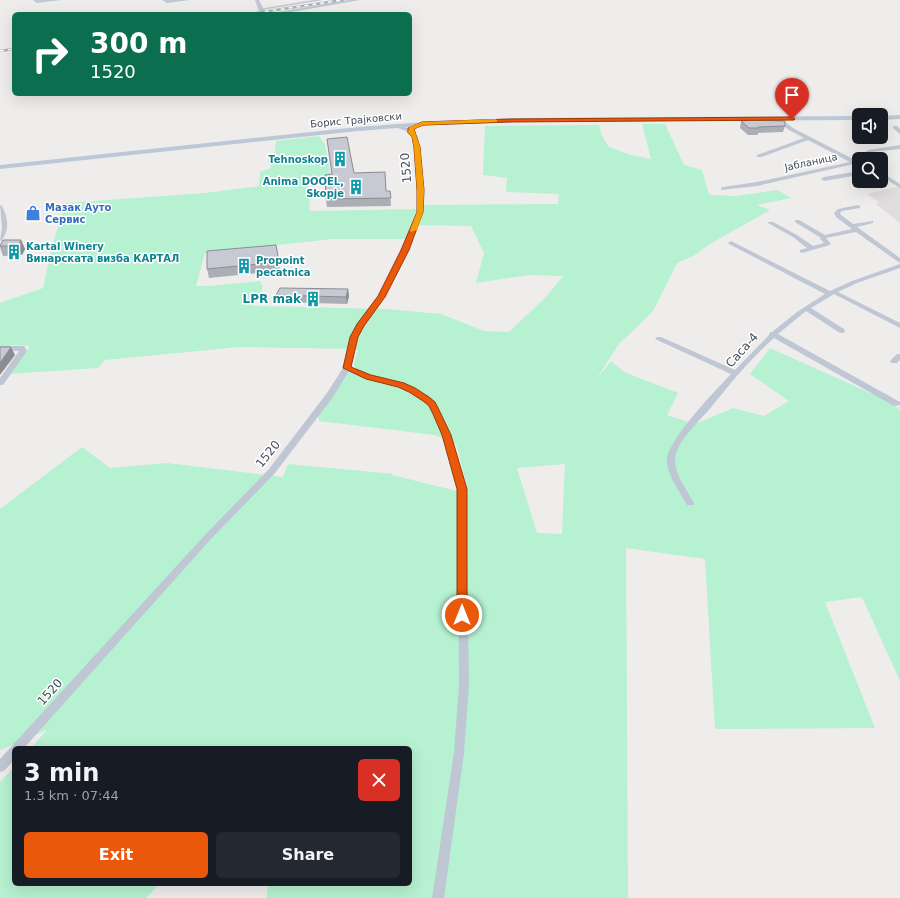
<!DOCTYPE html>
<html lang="en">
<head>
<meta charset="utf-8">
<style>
  body { margin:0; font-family:"DejaVu Sans",sans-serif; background:#242831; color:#f1f3f6; height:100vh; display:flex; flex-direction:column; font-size:15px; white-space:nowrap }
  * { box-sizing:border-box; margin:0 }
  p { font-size:13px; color:#9ea1a6 }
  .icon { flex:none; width:22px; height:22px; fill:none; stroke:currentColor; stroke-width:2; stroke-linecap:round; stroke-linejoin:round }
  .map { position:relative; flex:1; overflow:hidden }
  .sheet { position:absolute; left:12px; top:746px; width:400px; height:140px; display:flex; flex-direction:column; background:#171b24; border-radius:6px; box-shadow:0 4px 16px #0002 }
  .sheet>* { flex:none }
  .top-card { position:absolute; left:12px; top:12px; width:400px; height:84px; border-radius:6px; box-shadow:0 4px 16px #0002; background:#0b6e4f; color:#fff; overflow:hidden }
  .fabs { position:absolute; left:852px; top:108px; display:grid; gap:8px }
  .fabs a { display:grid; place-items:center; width:36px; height:36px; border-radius:6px; background:#171b24; box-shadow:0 4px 16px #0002; font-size:20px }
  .pin { position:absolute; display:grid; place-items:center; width:34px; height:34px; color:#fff; margin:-41px -17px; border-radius:50% 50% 50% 0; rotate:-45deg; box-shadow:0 0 4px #0007 }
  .pin .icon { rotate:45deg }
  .me { position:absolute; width:44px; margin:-22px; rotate:0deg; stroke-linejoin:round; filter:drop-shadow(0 0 3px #0008) }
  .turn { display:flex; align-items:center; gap:14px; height:84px; padding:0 12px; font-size:18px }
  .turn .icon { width:52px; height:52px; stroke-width:2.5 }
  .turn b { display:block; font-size:28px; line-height:34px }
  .round { display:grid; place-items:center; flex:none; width:42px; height:42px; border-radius:6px; background:#242831 }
  .summary { display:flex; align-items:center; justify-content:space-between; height:68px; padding:0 12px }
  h1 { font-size:24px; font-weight:600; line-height:30px }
  .action { display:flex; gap:8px; margin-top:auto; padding:8px 12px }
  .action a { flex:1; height:46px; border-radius:6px; background:#ea580c; color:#fff; font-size:16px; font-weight:600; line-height:46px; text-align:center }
  .action a+a { background:#242831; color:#f1f3f6 }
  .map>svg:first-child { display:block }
  .education { fill:#e0ddde }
  .green { fill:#b6f1d1; fill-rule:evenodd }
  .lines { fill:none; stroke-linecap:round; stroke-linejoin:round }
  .minor { fill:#bec7d3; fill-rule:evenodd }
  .tertiary { fill:#bec7d3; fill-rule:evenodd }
  .secondary { fill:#bdc8d7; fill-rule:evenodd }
  .rail-casing { stroke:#aeb1b7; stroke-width:2.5 }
  .rail { stroke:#fff; stroke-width:1.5; stroke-dasharray:4; stroke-linecap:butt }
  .wall { fill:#acaeb5 }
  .shaded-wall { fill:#8c8d94 }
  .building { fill:#c8cad3; stroke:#8c8d94 }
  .route { fill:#ea580c; stroke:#983908 }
  .slow { fill:#f59e0b }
  .labels { text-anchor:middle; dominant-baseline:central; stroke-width:3; stroke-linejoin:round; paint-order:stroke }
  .far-street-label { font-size:10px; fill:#444e5a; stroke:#fff }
  .far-culture-label { font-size:10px; font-weight:bold; fill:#0d838f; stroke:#fff; text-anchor:end }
  .far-shop-label { font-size:10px; font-weight:bold; fill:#366cbe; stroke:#fff; text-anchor:start }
  .street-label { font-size:12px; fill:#444e5a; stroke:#fff }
  .culture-label { font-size:12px; font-weight:bold; fill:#0d838f; stroke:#fff; text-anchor:end }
</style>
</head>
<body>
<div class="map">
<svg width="900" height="898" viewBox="0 0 900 898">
  <rect width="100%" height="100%" fill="#efecec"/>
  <path class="education" d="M900 186V223L876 204 879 202 867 194Z"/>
  <g class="green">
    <path d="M642 124H665L684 165 702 170 709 195 736 196 777 190 791 198 757 205 770 210 708 245 695 255 677 263 653 311 618 345 596 380 611 361 624 372 678 393 667 415 695 424 733 408 764 416 789 401 750 374 770 348 890 402 900 410V681L862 597 825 602 875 728 715 729 705 559 626 548 628 898H267L268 884H410V748H31L47 730 0 750V509L82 447 110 468 167 463 283 477 288 464 394 474 392 475 469 494 456 444 435 435 319 421 317 410 343 372 355 368 354 364 358 349 240 347 105 360 98 368 9 374 30 346 13 345 0 347V303L43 288 51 251 65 203 205 193 259 186 260 172 271 168 268 161 274 157 276 141 319 136 325 144 331 179H308L310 211 418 209 426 205 558 204 559 194 506 192 507 178 483 175 485 126 599 125 602 136 609 147 631 155 651 159ZM414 225 471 226 484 253 476 283 529 275 563 276 547 296 509 332 484 331 441 314 387 309 253 306 263 287 260 281 210 286H196L205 253 332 239H409ZM565 464 562 534 537 533 517 468Z"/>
    <path d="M14 767V884H159L146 898H0V782Z"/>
  </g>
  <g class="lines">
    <g class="minor">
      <path d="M33 0H61L37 3Z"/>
      <path d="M162 0H190L167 3Z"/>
      <path d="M313 0H323L261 10 259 9Z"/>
      <path d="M778 117 793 128 855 160 868 150 900 145V149L872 152 863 159H859V164H854L757 186 721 190V188L723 187 757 182 850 162 808 140 761 157H757V155L804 138 789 130 776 120V118Z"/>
      <path d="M397 124 410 129 418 137 424 190 423 212 408 250 385 297 363 327 357 337 351 367 371 375 404 383 422 392 435 402 451 435 466 489 469 685 464 753 444 898H432L454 753 459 685 458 489 443 435 429 405 416 396 399 387 366 379 349 371 333 397 275 473 210 540 24 748H14V760L4 771 0 772V759L204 536 269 469 327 393 343 368 351 337 358 325 379 297 402 250 417 212 418 190 412 137 406 131 395 127V125Z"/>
      <path d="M893 126H897L900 129V134L893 128Z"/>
      <path d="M859 171V175L824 181 821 179 824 177Z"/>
      <path d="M881 172 900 184V188L881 176Z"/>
      <path d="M0 205 2 206C8 218 10 229 2 240L0 241 2 227Z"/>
      <path d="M858 205 860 206V208L842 211 840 213 841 215 853 224 873 221V223L857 227 900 258V263L856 232 826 238 831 244 830 245 802 253 800 252V250L807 248 793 237 768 223 769 222H773L797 235 813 246 824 243 820 239 821 238 795 222V220H799L825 235 852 229 836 217 834 213 838 209Z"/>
      <path d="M731 241 830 291 852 281 900 264V268L857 283 838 292 900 323V328L834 294 811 308 844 329 845 331 844 333H840L806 311 778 334 900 402V405L894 406 774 338C749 360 729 385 708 411 697 423 677 442 675 458 674 474 687 490 694 503L693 505H687C680 492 669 478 667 463 664 443 716 390 731 374L655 339 657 337H661L735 370 769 335 770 332H772L797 312 825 294 729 244 728 243Z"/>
      <path d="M0 346H24L27 351 3 385H0V378L19 351 0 350Z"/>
      <path d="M897 354H900V360L897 363H891L890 361Z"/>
    </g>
    <g class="tertiary">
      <path d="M255 0H259L266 14H260Z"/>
      <path d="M349 0H360L280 14H267Z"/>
    </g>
    <g class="secondary">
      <path d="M900 115V119L881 120V116Z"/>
      <path d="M859 116V120L521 122 438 125 358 131 0 169V165L358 127 438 121 521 118Z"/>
    </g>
    <g class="rail-casing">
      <g id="rail">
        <path d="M249 14 343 0"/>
        <path d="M0 51 14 49"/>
      </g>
    </g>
    <use href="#rail" class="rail"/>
  </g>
  <g class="wall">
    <path d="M741 121 785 126 783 132 758 133V135H748L740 128Z"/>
    <path d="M327 139 354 173 386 191H390L391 206 327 207 326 199 332 174Z"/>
    <path d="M21 240 25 249 22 255 3 256 0 247V245Z"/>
    <path d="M276 245 280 271 209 278 207 269Z"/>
    <path d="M348 289 349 296 347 304 278 302 276 295Z"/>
  </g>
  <g class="shaded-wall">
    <path d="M21 240 25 249 22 255 18 246Z"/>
    <path d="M348 289 349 296 347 304 346 297Z"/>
    <path d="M11 347 15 355 0 375V363Z"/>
  </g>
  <g class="building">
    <path d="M752 120 785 121V126L758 127 759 128H749L741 121Z"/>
    <path d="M347 137 354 173 385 172 386 191H390L391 198 326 199 325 175 332 174 327 139Z"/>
    <path d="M3 240H21L18 246H0Z"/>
    <path d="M276 245 279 262 207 269V251Z"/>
    <path d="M280 288 348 289 346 297 276 295Z"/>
    <path d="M0 347H11L0 363Z"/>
  </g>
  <path class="route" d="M792 117 795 119 794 120 509 122 423 125 414 129 420 147 424 190 423 212 409 250 385 297 364 326 358 337 351 367 371 375 404 383 415 388 429 397 435 402 441 414 451 435 467 489V615L466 618 462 619 458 618 457 615V489L442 435 433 414 429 406 423 401 409 392 398 387 366 379 343 368 350 337 357 324 378 296 401 250 417 212V190L414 147 412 137 408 133V128L422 122 509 119Z"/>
  <path class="slow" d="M495 119 497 120V122L423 125 414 129 420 147 424 190 423 212 417 230 411 232 410 230 417 212V190L414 147 412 137 408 133 409 127 422 122Z"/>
  <defs>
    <g id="building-bare" transform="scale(1.2)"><path d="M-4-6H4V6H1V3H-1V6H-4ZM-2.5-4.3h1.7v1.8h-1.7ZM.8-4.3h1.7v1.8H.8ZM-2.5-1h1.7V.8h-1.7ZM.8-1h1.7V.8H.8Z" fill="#0f9aa8" stroke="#fff" stroke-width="2.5" paint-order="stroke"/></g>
    <g id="shop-bare" transform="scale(1.2)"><path d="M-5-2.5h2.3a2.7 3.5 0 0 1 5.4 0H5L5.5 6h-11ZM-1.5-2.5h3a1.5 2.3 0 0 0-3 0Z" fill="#3f7fe0" stroke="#fff" stroke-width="2.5" paint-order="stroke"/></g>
  </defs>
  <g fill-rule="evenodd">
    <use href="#building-bare" x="340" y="159"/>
    <use href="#building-bare" x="356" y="187"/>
    <use href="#shop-bare" x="33" y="213"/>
    <use href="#building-bare" x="14" y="252"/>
    <use href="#building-bare" x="244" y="266"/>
    <use href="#building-bare" x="313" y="299"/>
  </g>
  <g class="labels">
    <g class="far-street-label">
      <text transform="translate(356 120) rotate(-5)">Борис Трајковски</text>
      <text transform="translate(811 162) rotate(-12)">Јабланица</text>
    </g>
    <g class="far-culture-label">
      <text x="328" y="159">Tehnoskop</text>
      <text x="344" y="181">Anima DOOEL,<tspan x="344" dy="12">Skopje</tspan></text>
      <text x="26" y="246" text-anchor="start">Kartal Winery<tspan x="26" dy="12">Винарската визба КАРТАЛ</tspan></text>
      <text x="256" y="260" text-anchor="start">Propoint<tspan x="256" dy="12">pecatnica</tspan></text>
    </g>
    <g class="far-shop-label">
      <text x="45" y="207">Мазак Ауто<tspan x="45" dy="12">Сервис</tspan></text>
    </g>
    <g class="street-label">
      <text transform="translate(406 168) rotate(-95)">1520</text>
      <text transform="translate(742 350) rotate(-48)">Саса-4</text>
      <text transform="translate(268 454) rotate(-51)">1520</text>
      <text transform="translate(50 692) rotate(-48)">1520</text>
    </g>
    <g class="culture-label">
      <text x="301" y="299">LPR mak</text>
    </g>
  </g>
</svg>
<div class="fabs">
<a><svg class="icon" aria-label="sound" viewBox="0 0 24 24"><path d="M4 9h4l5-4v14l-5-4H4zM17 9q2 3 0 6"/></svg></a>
<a><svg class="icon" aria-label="search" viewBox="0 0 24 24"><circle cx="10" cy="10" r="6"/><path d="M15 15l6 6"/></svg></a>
</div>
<div class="pin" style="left:792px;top:119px;background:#d93025"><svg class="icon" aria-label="arrive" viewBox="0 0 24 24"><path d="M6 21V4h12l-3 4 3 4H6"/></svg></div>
<svg class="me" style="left:462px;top:615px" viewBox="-20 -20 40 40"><circle r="17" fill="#ea580c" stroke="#fff" stroke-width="3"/><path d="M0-11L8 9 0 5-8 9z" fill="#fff"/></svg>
<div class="top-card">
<div class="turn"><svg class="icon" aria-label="right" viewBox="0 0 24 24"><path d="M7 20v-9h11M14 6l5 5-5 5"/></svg><div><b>300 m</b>1520</div></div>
</div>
<section class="sheet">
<div class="summary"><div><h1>3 min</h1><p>1.3 km · 07:44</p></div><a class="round" style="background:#d93025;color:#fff"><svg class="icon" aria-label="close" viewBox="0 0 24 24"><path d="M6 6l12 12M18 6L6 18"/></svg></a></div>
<div class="action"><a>Exit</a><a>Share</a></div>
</section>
</div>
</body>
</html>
